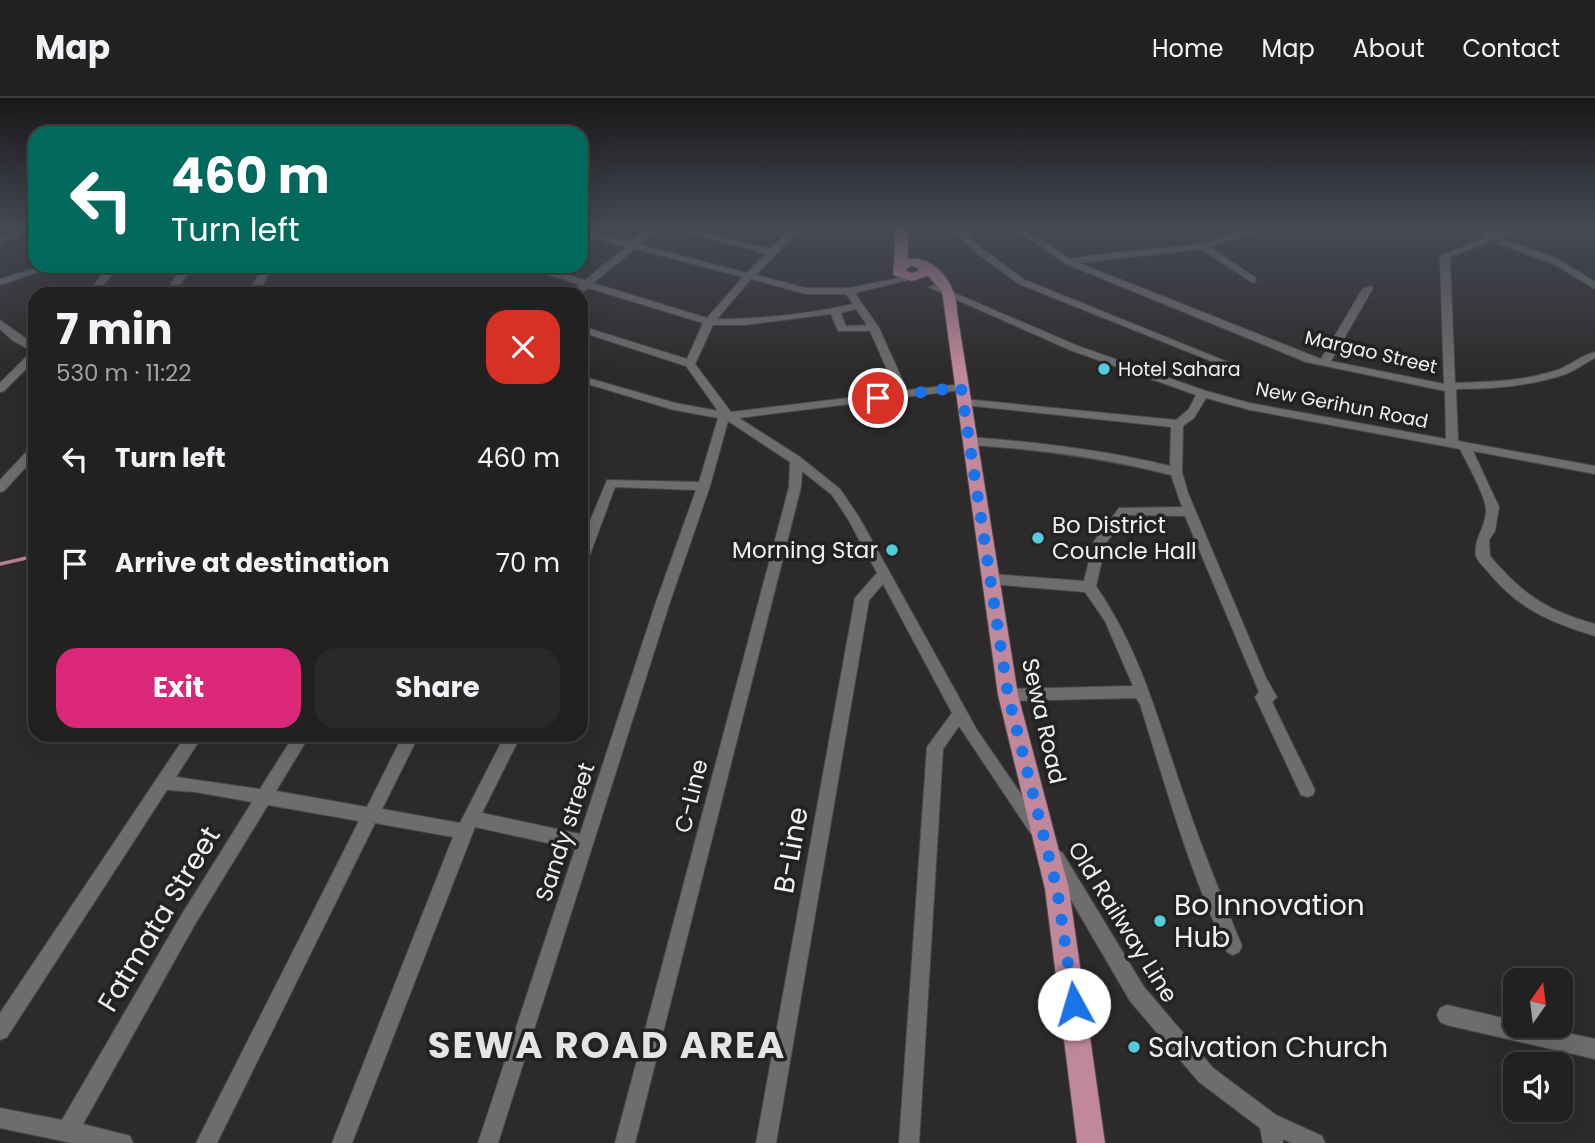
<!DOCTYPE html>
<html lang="en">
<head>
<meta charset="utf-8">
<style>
  body { margin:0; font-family:Poppins,sans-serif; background:#2a2829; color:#f1f3f6; height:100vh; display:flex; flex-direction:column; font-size:26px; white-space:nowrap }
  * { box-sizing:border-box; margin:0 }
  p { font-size:23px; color:#a2a3a5 }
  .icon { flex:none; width:38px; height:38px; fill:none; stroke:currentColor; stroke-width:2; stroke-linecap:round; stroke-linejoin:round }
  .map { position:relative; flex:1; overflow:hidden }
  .details { position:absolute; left:28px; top:189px; width:560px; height:455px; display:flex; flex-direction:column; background:#222020; border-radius:21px; box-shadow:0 7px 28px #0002,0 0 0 2px #3f3e3e }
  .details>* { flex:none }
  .top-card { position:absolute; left:28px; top:28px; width:560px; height:147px; border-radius:21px; box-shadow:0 7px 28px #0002,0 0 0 2px #3f3e3e; background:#00695c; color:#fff; overflow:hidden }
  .needle { width:46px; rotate:14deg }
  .buttons { position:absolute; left:1503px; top:870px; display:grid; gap:14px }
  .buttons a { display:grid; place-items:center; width:70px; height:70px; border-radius:14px; background:#222020; box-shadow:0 7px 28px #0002,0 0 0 2px #3f3e3e; font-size:35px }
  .pin { position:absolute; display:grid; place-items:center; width:60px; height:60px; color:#fff; margin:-30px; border:4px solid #fff; border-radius:50%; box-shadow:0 2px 7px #0007 }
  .me { position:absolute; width:77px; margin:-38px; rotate:354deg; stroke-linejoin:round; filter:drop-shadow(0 0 5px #0008) }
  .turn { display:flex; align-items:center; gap:24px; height:147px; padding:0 28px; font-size:32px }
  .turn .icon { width:91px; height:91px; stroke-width:2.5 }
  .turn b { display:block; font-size:49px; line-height:60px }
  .round { display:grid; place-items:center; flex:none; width:74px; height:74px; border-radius:21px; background:#2a2829 }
  .summary { display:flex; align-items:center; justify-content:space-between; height:119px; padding:0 28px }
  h1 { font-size:42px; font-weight:700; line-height:52px }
  .primary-button { display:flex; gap:14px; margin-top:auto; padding:14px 28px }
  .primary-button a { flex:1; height:80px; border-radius:21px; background:#db2777; color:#fff; font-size:28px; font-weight:700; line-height:80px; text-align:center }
  .primary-button a+a { background:#2a2829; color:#f1f3f6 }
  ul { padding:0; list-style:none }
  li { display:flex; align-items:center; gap:21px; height:105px; padding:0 28px }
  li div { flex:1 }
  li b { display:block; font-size:26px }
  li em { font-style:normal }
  header { display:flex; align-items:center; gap:42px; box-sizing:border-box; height:98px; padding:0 35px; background:#222020; border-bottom:2px solid #3f3e3e }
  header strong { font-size:33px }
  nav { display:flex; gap:38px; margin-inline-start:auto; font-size:24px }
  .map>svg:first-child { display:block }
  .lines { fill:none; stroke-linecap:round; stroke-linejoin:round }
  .stream { stroke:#b58495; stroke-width:3.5 }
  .minor-casing { stroke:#4a4849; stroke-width:2 }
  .major-casing { stroke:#4a4849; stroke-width:2 }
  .minor { fill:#6f6c6d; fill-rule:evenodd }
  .major { fill:#c1889b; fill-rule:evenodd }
  .route { stroke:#1a73e8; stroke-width:12; stroke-dasharray:0 21.6 }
  .poi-dot { fill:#53cbdb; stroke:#232121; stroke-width:2.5 }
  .labels { text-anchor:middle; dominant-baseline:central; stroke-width:7; stroke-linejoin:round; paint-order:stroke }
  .far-street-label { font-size:19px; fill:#f1f0f0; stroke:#232121 }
  .far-poi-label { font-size:19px; fill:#f1f0f0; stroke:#232121; text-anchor:start }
  .poi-label { font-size:23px; fill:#f1f0f0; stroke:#232121; text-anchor:start }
  .street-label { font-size:23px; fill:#f1f0f0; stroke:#232121 }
  .near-street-label { font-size:28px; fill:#f1f0f0; stroke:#232121 }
  .near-poi-label { font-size:28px; fill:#f1f0f0; stroke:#232121; text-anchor:start }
  .near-district-label { font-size:37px; font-weight:bold; letter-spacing:2px; fill:#e6e3e4; stroke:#232121 }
</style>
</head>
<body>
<header>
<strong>Map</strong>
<nav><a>Home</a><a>Map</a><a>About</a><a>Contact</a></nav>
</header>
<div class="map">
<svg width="1595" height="1045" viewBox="0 0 1595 1045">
  <rect width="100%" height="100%" fill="#2d2a2b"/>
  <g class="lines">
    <path class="stream" d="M0 466 35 458"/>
    <g class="minor-casing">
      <g id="minor">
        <path d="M35 129V134L0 145V139Z"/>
        <path d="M651 129H660L640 147 747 175 766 156 669 129H682L770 151 793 129H802L756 177 806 190H849L912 177V181L855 195 879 230 907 292 962 286 967 289 962 292 739 320 800 359 840 391 859 419 977 632 1045 731 1043 736 1037 739 1031 736 959 628 943 651 919 1045H899L927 649 952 615 883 486 869 502 776 1045H756L855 500 877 475 848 421 832 397 802 373 801 389 635 1045H615L789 389 790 364 728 323 710 388 669 507 498 1045H478L575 751 475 729 352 1045H332L453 739 375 725 217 1045H196L359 723 268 707 194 828 83 1026 130 1038 133 1045H72L0 1030V1010L62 1022 182 816 252 704 195 694 167 692 7 939 0 942V915L186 637H203L176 679 260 691 294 637H310L276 693 367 709 403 637H419L382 711 460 725 505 637H521L482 715 580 736 655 507 696 392 615 389 588 462 581 467V445L607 382 699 384 718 320 674 312 581 284V278L675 305 718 313 686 268 581 234V228L687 261 703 225 588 190 580 196H569L579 187 523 168H538L585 182 626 149 581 137V131L631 144ZM635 151 743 179 707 220 593 185ZM751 181 806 196H846L853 206C809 216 762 221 717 221ZM856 211 867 227 846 228 841 215ZM831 216 838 233H870L897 294 731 314 695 266 713 227H745Z"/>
        <path d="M950 129H959L981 150 1025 182 1240 269 1235 272 1231 271 1019 186 975 154Z"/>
        <path d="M1012 129H1021L1070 161C1113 153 1156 152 1199 146 1223 142 1243 129 1267 129L1266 131 1210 149 1256 180V184L1253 185 1201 151 1079 165 1321 261 1363 190 1371 188 1373 190 1331 263 1444 286 1440 158 1487 139 1470 129H1480L1495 136 1515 129H1526L1525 131 1450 159 1455 285C1490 284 1527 283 1560 271 1572 266 1582 257 1595 254V260C1585 265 1576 272 1566 276 1531 288 1494 291 1457 291L1456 293 1458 343 1595 368V376L1473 353 1499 409 1495 433 1489 442 1490 458C1522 496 1547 513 1595 526V538C1550 524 1520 512 1489 475 1485 470 1478 464 1476 458 1473 441 1487 428 1486 411 1486 399 1466 363 1460 351L1250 312 1206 300 1194 320 1183 328 1182 374 1188 395 1266 580 1277 599 1272 604 1315 692 1313 697 1307 699 1301 697 1255 599 1259 594 1185 418 1127 417 1106 445 1096 488C1144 558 1160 631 1188 709 1204 756 1223 802 1242 848L1239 854 1233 857 1227 854C1190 775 1166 690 1140 606L1136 600 1008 603 1003 601 1001 597 1003 593 1008 591 1133 588 1105 523 1085 494 990 486 983 481 990 476 1084 483 1094 443 1119 410 1182 409 1171 377C1104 360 1037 351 969 347L963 343 969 339C1037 344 1104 352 1170 368L1171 329 964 307 958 304 964 301 1176 322 1189 311 1196 297 1070 252 928 189 936 187 1078 248 1206 293 1250 305 1446 341 1445 293 1306 264 1066 166Z"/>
        <path d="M1501 141 1558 161 1595 184V191L1552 165 1498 146V142Z"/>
        <path d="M42 168H57L0 187V181Z"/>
        <path d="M108 168H118L97 196H87Z"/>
        <path d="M183 168H193L174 196H164Z"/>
        <path d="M262 168H272L259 196H249Z"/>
        <path d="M461 188 479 194 481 196C472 196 463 197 456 191Z"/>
        <path d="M0 222 35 247V262L4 293 0 294V285L32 253 12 242 0 231Z"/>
        <path d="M35 348V359L4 393 0 394V382L31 349Z"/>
        <path d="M1056 752 1062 754 1144 889 1213 970 1276 1017 1322 1038 1325 1045H1292L1283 1041V1045H1263L1260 1030 1199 984 1130 903 1050 766 1047 760 1050 754Z"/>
        <path d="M1447 907 1516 923V928H1535L1595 941V961L1447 927 1440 924 1437 917 1440 910Z"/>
      </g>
    </g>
    <g class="major-casing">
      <path id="major" d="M896 129H908V161C936 157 958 188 957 214L1018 597 1069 791 1105 1045H1077L1045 791 998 597 942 193 928 178 912 183 893 177ZM911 168 918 170V173L912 175 905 172Z"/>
    </g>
    <use href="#minor" class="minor"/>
    <use href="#major" class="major"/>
  </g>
  <linearGradient id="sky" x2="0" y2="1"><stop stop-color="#191718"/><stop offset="0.47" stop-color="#464a55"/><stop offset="1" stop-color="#464a55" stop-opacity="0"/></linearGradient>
  <rect width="1595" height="275" fill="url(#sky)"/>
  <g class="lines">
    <path class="route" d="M878 300 961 289 1008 597 1057 791 1074 906"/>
  </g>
  <g class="poi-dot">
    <circle cx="1104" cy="271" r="7"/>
    <circle cx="1038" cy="440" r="7"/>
    <circle cx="892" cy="452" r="7"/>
    <circle cx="1160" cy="823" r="7"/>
    <circle cx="1134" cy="949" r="7"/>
  </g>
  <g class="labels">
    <g class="far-street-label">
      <text transform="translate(1371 254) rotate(13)">Margao Street</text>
      <text transform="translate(1342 307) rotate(11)">New Gerihun Road</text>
    </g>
    <g class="far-poi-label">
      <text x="1118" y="271">Hotel Sahara</text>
    </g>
    <g class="poi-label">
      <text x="1052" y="427">Bo District<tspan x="1052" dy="26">Councle Hall</tspan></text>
      <text x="878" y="452" text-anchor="end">Morning Star</text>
    </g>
    <g class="street-label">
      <text transform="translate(1044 623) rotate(77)">Sewa Road</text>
      <text transform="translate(691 698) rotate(-76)">C-Line</text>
      <text transform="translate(565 734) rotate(-72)">Sandy street</text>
      <text transform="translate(1123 824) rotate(58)">Old Railway Line</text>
    </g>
    <g class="near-street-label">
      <text transform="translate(791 752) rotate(-80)">B-Line</text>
      <text transform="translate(159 821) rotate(-59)">Fatmata Street</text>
    </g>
    <g class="near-poi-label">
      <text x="1174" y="807">Bo Innovation<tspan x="1174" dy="32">Hub</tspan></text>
      <text x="1148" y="949">Salvation Church</text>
    </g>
    <g class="near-district-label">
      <text x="607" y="947">SEWA ROAD AREA</text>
    </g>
  </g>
</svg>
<div class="buttons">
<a><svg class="needle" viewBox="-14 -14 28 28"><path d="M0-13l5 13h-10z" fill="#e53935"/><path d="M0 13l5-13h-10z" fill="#a2a3a5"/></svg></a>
<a><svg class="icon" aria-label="sound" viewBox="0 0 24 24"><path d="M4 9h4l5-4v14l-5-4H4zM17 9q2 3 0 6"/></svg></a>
</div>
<div class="pin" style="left:878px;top:300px;background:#d93025"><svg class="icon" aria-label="arrive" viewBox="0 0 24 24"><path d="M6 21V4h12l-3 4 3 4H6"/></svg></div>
<svg class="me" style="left:1074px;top:906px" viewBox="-20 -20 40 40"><circle r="19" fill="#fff"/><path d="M0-13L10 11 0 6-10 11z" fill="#1a73e8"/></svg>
<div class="top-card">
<div class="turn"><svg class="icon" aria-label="left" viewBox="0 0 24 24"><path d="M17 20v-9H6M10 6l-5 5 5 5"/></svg><div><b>460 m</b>Turn left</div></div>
</div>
<section class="details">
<div class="summary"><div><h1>7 min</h1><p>530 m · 11:22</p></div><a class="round" style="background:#d93025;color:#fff"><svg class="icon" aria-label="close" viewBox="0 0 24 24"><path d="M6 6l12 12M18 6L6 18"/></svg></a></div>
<ul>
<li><svg class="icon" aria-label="left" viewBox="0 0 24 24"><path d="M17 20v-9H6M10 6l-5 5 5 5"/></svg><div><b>Turn left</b></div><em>460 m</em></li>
<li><svg class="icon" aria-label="arrive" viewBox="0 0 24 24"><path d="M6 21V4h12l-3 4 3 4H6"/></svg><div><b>Arrive at destination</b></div><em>70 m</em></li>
</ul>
<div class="primary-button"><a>Exit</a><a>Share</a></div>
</section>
</div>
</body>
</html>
